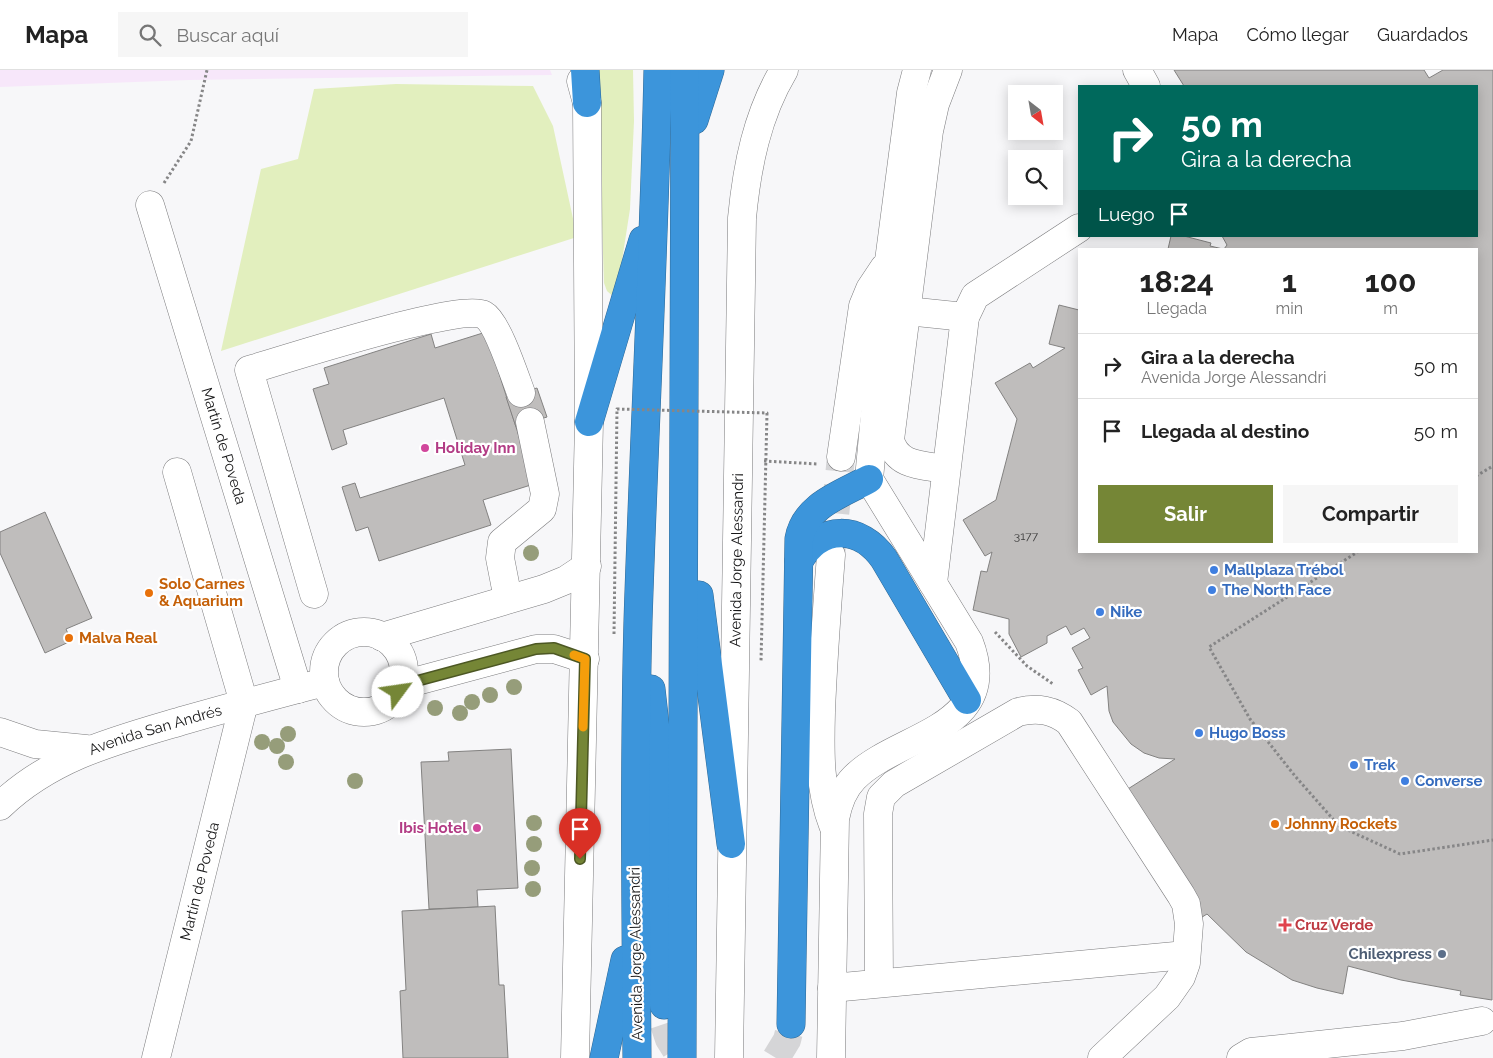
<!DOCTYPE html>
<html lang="es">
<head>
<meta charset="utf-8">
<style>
  body { margin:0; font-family:Raleway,sans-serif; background:#f6f6f6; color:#222; height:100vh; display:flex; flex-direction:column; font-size:19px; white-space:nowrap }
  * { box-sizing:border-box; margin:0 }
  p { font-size:16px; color:#767676 }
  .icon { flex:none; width:28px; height:28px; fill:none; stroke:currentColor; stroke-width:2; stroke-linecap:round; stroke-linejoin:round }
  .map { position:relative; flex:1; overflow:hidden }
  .side { position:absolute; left:1078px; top:178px; width:400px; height:305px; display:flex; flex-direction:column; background:#fff; border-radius:0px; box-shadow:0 2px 12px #0003 }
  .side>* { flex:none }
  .banner { position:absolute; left:1078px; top:15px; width:400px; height:152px; border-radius:0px; box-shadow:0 2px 12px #0003; background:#00695c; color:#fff; overflow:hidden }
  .needle { width:32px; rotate:149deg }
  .buttons { position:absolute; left:1008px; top:15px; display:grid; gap:10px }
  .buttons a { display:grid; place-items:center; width:55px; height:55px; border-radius:0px; background:#fff; box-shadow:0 2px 12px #0003; font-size:25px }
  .pin { position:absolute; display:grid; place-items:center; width:42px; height:42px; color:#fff; margin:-51px -21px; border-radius:50% 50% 50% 0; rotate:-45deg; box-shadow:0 0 5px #0007 }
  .pin .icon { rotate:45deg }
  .me { position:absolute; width:55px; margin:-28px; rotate:59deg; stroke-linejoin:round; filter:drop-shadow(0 0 4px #0008) }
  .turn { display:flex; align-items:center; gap:18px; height:105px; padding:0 20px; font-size:22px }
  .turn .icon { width:65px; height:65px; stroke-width:2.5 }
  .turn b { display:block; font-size:35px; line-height:42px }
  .then { display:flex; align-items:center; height:48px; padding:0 20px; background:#0003; gap:10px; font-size:19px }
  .eta { display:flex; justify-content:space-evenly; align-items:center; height:85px; text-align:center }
  .eta b { font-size:30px; font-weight:700; line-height:35px }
  .cta { display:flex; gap:10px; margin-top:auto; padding:10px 20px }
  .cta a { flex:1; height:58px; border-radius:0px; background:#758636; color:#fff; font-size:20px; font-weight:700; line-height:58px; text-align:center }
  .cta a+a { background:#f6f6f6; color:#222 }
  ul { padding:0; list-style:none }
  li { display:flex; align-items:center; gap:15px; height:65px; padding:0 20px; border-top:1px solid #e0e0e0 }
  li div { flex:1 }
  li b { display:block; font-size:19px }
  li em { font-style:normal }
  header { display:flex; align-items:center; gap:30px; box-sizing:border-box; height:70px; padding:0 25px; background:#fff; border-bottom:1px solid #e0e0e0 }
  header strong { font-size:24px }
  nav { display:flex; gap:28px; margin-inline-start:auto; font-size:18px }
  .search { width:350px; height:45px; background:#f6f6f6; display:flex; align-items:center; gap:12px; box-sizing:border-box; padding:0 18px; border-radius:0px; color:#767676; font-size:19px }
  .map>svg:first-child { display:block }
  .education { fill:#f7e7fa }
  .green { fill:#e2efbe }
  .building { fill:#bfbdbc; stroke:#838281 }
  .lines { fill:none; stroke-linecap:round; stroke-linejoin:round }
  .minor-tunnel { stroke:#d5d5d7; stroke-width:28; stroke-dasharray:28 14; stroke-linecap:butt }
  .highway-tunnel { stroke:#d5d5d7; stroke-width:28; stroke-dasharray:28 14; stroke-linecap:butt }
  .minor-casing { stroke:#7b7b7d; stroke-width:29 }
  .highway-casing { stroke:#2f6996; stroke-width:29 }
  .path { stroke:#868687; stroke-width:3; stroke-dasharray:2.5 2.5; stroke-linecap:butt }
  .minor { stroke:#fff; stroke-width:28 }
  .highway { stroke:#3c95db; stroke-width:28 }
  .path-bridge { stroke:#868687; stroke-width:3; stroke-dasharray:2.5 2.5; stroke-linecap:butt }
  .tree { fill:#969d7a }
  .route-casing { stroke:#4c5723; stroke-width:12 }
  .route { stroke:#758636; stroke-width:9 }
  .slow { stroke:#f59e0b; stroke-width:9 }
  .hotel-dot { fill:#d1479c; stroke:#fff; stroke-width:2 }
  .shop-dot { fill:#3f7fe0; stroke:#fff; stroke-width:2 }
  .food-dot { fill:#e8710a; stroke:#fff; stroke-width:2 }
  .health-dot { fill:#e0444e; stroke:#fff; stroke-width:2 }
  .service-dot { fill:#5c6f8a; stroke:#fff; stroke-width:2 }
  .labels { text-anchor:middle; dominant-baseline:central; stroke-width:4.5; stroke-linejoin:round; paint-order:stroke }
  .number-label { font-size:12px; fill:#404040 }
  .street-label { font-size:15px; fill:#161617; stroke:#fff }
  .hotel-label { font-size:15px; font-weight:bold; fill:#b23c85; stroke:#fff; text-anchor:start }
  .shop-label { font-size:15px; font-weight:bold; fill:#366cbe; stroke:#fff; text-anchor:start }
  .food-label { font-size:15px; font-weight:bold; fill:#c56008; stroke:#fff; text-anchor:start }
  .health-label { font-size:15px; font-weight:bold; fill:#be3a42; stroke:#fff; text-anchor:start }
  .service-label { font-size:15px; font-weight:bold; fill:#4e5e75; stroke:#fff; text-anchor:end }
</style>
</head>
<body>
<header>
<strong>Mapa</strong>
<div class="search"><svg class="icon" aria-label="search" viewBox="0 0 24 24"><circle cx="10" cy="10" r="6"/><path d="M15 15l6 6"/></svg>Buscar aquí</div>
<nav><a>Mapa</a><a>Cómo llegar</a><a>Guardados</a></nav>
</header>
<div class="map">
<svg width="1493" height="988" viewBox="0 0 1493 988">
  <rect width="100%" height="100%" fill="#f7f7f9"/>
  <path class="education" d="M0 0H550L552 5 189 10 0 17Z"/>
  <g class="green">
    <path d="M597 0H633L634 51 630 139 616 229 607 221 604 213Z"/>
    <path d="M396 14 533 16 553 56 577 167 221 281 261 99 298 89 314 19Z"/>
  </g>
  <g class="building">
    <path d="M1174 0H1424L1429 8 1443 0H1493L1492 930 1460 925 1461 921 1401 910 1348 896 1343 924 1317 918 1292 910 1246 882 1207 844 1199 849 1120 724 1175 689 1159 688 1144 683 1131 674 1113 652 1109 641 1107 616 1091 625 1078 600 1083 598 1072 578 1090 568 1084 558 1071 565 1066 556 1047 566V573L1021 587 1009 564V549L973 540 981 501 987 502 992 482 985 486 963 450 996 430 1017 349 995 313 1030 293 1033 298 1065 278 1049 274 1059 235 1079 240V481H1476V179H1224L1227 175 1222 166H1476V16H1184Z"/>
    <path d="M1171 166H1184L1211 173 1210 176 1223 179H1168Z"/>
    <path d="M486 262 534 414 483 430 491 455 379 491 368 457 356 461 342 417 355 413 360 428 465 395 444 328 343 360 347 374 332 380 313 319 329 314 324 298 431 264 435 278Z"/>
    <path d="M537 318 547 347 516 357 506 327Z"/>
    <path d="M45 442 92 548 66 559 71 571 45 583 0 483V462Z"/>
    <path d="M511 679 518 818 477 820 478 837 429 839 421 692 449 691 448 682Z"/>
    <path d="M495 836 499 915H504L508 988H403L400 921 406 920 402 841Z"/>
  </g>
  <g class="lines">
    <path class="minor-tunnel" d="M831 485 841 387"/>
    <g class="highway-tunnel">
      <path d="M664 954 669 969 681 988"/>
      <path d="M776 988 787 970 791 954"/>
    </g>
    <g class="minor-casing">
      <g id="minor">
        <path d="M1137 0 1146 16"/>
        <path id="s1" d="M150 135 298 619"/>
        <path d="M907 241 965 247"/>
        <path d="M841 387 863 236 870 219 884 198"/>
        <path d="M946 399C923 395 897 397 890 370L929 61 935 34 948 0"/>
        <path d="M831 485C827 537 823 589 821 642 820 680 819 719 833 755"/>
        <path d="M933 513 965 247 975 226 1079 158"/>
        <path d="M314 524 249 300C283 290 462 232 484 245 497 252 515 307 521 323"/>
        <path d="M508 529 500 488 502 472 542 439 545 424 530 352"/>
        <circle cx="364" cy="602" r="40"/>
        <path d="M382 567 544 519 566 510 587 496"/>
        <path d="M402 615 536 579H554L585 589"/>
        <path d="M0 662 35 674 86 679"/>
        <path id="s2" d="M0 736C52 686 117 670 185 650 231 637 278 624 325 612"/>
        <path d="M879 913 878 744 881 727 894 714 1018 642C1038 637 1053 640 1069 652L1181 825 1186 834 1189 854 1186 893 1181 907 1167 927 1102 988"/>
        <path d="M832 918 1186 885"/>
        <path id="s3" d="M156 988 244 633 177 402"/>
        <path d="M575 988 589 352 587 33 581 11"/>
        <path id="s4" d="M729 988 742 148C747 96 757 45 784 0"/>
        <path d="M831 988 835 749C838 733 843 719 854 708 897 664 1003 660 969 572L869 409 889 191 911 23 917 0"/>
        <path d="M1241 988 1251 982 1403 966 1482 951"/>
      </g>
    </g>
    <g class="highway-casing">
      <g id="highway">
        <path d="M585 0 587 33"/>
        <path d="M694 50 710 0"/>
        <path d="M589 352 643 170"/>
        <path d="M799 491C821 454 860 455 884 489L967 630"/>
        <path d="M699 525 731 774"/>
        <path d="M651 619 660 700 664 935"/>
        <path d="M791 954 799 469C805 435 842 424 869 409"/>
        <path d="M604 988 625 890"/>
        <path d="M637 988C636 842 634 697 638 551 644 367 654 184 658 0"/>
        <path d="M682 988 685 0"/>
      </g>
    </g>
    <g class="path">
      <path d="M164 113 191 71 207 0"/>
      <path d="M764 391 818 394"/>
      <path d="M1476 406 1493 396"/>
      <path d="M1359 481 1209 577 1250 649 1295 706 1339 756 1400 784 1493 770"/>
      <path d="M995 562 1027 596 1053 614"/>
    </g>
    <use href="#minor" class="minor"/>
    <use href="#highway" class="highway"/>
    <path class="path-bridge" d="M614 564 617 339 767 343 761 591"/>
  </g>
  <g class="tree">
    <circle cx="531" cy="483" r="8"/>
    <circle cx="514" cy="617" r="8"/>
    <circle cx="490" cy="625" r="8"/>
    <circle cx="472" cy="632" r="8"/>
    <circle cx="435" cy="638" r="8"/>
    <circle cx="460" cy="643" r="8"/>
    <circle cx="288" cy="664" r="8"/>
    <circle cx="262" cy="672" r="8"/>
    <circle cx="277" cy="676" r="8"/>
    <circle cx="286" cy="692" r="8"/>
    <circle cx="355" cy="711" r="8"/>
    <circle cx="534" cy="753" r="8"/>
    <circle cx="534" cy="774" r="8"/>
    <circle cx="532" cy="798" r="8"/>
    <circle cx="533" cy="819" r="8"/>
  </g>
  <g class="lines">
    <g class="route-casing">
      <path id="route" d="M398 622 402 615 536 579 554 578 585 589 580 789"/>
    </g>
    <use href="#route" class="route"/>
    <path class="slow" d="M574 585 585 589 583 657"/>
  </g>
  <g class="hotel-dot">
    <circle cx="425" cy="378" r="5"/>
    <circle cx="477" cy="758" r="5"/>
  </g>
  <g class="shop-dot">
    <circle cx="1214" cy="500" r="5"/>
    <circle cx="1212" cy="520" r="5"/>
    <circle cx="1100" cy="542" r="5"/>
    <circle cx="1199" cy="663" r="5"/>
    <circle cx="1354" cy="695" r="5"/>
    <circle cx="1405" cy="711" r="5"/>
  </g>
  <g class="food-dot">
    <circle cx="149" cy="523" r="5"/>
    <circle cx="69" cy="568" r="5"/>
    <circle cx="1275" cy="754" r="5"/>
  </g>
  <path class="health-dot" d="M1282.5 847.5h5v5h5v5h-5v5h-5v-5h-5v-5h5z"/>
  <circle class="service-dot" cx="1442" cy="884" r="5"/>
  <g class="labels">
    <g class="number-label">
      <text x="1026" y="466">3177</text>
    </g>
    <g class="street-label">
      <text stroke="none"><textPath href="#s1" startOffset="252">Martín de Poveda</textPath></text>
      <text stroke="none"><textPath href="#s4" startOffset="498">Avenida Jorge Alessandri</textPath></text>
      <text stroke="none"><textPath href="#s2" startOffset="175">Avenida San Andrés</textPath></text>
      <text stroke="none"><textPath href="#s3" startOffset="182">Martín de Poveda</textPath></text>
      <text transform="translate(636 884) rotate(-91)">Avenida Jorge Alessandri</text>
    </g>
    <g class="hotel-label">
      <text x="435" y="378">Holiday Inn</text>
      <text x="467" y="758" text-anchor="end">Ibis Hotel</text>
    </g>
    <g class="shop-label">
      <text x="1224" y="500">Mallplaza Trébol</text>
      <text x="1222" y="520">The North Face</text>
      <text x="1110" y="542">Nike</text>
      <text x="1209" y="663">Hugo Boss</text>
      <text x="1364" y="695">Trek</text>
      <text x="1415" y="711">Converse</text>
    </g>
    <g class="food-label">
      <text x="159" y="514">Solo Carnes<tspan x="159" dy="17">&amp; Aquarium</tspan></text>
      <text x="79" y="568">Malva Real</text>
      <text x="1285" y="754">Johnny Rockets</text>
    </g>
    <g class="health-label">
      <text x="1295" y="855">Cruz Verde</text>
    </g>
    <g class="service-label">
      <text x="1432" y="884">Chilexpress</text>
    </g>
  </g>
</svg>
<div class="buttons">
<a><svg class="needle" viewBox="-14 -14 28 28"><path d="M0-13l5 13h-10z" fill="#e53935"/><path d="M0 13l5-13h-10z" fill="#767676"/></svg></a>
<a><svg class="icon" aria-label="search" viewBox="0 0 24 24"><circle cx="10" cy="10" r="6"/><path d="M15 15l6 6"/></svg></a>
</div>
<div class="pin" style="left:580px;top:789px;background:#d93025"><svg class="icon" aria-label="arrive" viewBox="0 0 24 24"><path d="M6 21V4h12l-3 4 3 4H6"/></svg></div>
<svg class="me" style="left:398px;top:622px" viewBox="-20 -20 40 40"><circle r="19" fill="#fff"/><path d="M0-13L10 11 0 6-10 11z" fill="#758636"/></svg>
<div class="banner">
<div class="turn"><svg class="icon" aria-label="right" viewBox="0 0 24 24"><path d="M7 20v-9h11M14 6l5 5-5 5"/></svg><div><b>50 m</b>Gira a la derecha</div></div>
<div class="then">Luego<svg class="icon" aria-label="arrive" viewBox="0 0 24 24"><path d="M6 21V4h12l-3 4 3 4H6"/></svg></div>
</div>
<section class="side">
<div class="eta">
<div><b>18:24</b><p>Llegada</p></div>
<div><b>1</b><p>min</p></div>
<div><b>100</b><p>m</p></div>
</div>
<ul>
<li><svg class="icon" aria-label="right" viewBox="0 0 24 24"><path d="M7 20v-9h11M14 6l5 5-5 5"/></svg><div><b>Gira a la derecha</b><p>Avenida Jorge Alessandri</p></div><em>50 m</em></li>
<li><svg class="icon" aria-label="arrive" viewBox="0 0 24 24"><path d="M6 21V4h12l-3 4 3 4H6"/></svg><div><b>Llegada al destino</b></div><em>50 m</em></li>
</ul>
<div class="cta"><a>Salir</a><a>Compartir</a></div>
</section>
</div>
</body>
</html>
